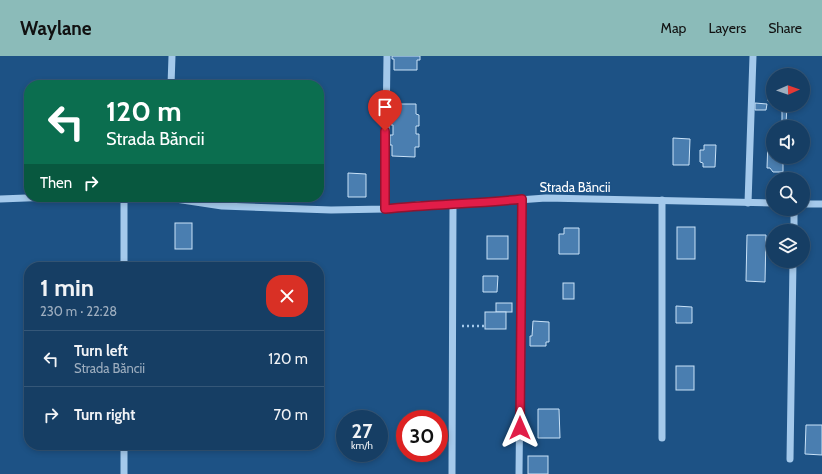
<!DOCTYPE html>
<html lang="en">
<head>
<meta charset="utf-8">
<style>
  body { margin:0; font-family:Cabin,sans-serif; background:#23496d; color:#f1f3f6; height:100vh; display:flex; flex-direction:column; font-size:15px; white-space:nowrap }
  * { box-sizing:border-box; margin:0 }
  p { font-size:13px; color:#9eaebf }
  .icon { flex:none; width:22px; height:22px; fill:none; stroke:currentColor; stroke-width:2; stroke-linecap:round; stroke-linejoin:round }
  .map { position:relative; flex:1; overflow:hidden }
  .side { position:absolute; left:24px; top:206px; width:300px; height:188px; display:flex; flex-direction:column; background:#163e64; border-radius:16px; box-shadow:0 2px 6px #0003,0 0 0 1px #355778 }
  .side>* { flex:none }
  .guide { position:absolute; left:24px; top:24px; width:300px; height:122px; border-radius:16px; box-shadow:0 2px 6px #0003,0 0 0 1px #355778; background:#0b6e4f; color:#fff; overflow:hidden }
  .needle { width:26px; rotate:88deg }
  .controls { position:absolute; left:766px; top:12px; display:grid; gap:8px }
  .controls a { display:grid; place-items:center; width:44px; height:44px; border-radius:50%; background:#163e64; box-shadow:0 2px 6px #0003,0 0 0 1px #355778; font-size:20px }
  .speed { position:absolute; left:336px; top:354px; display:flex; gap:8px; font-size:20px; font-weight:700; text-align:center }
  .speed>* { display:grid; place-content:center; width:52px; height:52px; border-radius:50%; background:#163e64; box-shadow:0 2px 6px #0003,0 0 0 1px #355778; line-height:1 }
  .speed small { font-size:10px; font-weight:400 }
  .speed .limit { border:6px solid #d22; background:#fff; color:#111 }
  .pin { position:absolute; display:grid; place-items:center; width:34px; height:34px; color:#fff; margin:-41px -17px; border-radius:50% 50% 50% 0; rotate:-45deg; box-shadow:0 0 4px #0007 }
  .pin .icon { rotate:45deg }
  .me { position:absolute; width:44px; margin:-22px; rotate:0deg; stroke-linejoin:round; filter:drop-shadow(0 0 3px #0008) }
  .turn { display:flex; align-items:center; gap:14px; height:84px; padding:0 16px; font-size:18px }
  .turn .icon { width:52px; height:52px; stroke-width:2.5 }
  .turn b { display:block; font-size:28px; line-height:34px }
  .then { display:flex; align-items:center; height:38px; padding:0 16px; background:#0003; gap:8px; font-size:15px }
  .round { display:grid; place-items:center; flex:none; width:42px; height:42px; border-radius:16px; background:#23496d }
  .headline { display:flex; align-items:center; justify-content:space-between; height:68px; padding:0 16px }
  h1 { font-size:24px; font-weight:700; line-height:30px }
  ul { padding:0; list-style:none }
  li { display:flex; align-items:center; gap:12px; height:56px; padding:0 16px; border-top:1px solid #355778 }
  li div { flex:1 }
  li b { display:block; font-size:15px }
  li em { font-style:normal }
  header { display:flex; align-items:center; gap:24px; box-sizing:border-box; height:56px; padding:0 20px; background:#8bbbb9; color:#111 }
  header strong { font-size:19px }
  nav { display:flex; gap:22px; margin-inline-start:auto; font-size:14px }
  .map>svg:first-child { display:block }
  .building { fill:#4a7eb0; stroke:#c9e2f8 }
  .lines { fill:none; stroke-linecap:round; stroke-linejoin:round }
  .path { stroke:#a4c9eb; stroke-width:2.5; stroke-dasharray:2 3; stroke-linecap:butt }
  .minor { stroke:#a4c9eb; stroke-width:7 }
  .route-casing { stroke:#92132f; stroke-width:10 }
  .route { stroke:#e11d48; stroke-width:7 }
  .labels { text-anchor:middle; dominant-baseline:central; stroke-width:3; stroke-linejoin:round; paint-order:stroke }
  .street-label { font-size:13px; fill:#fff; stroke:#1d5285 }
</style>
</head>
<body>
<header>
<strong>Waylane</strong>
<nav><a>Map</a><a>Layers</a><a>Share</a></nav>
</header>
<div class="map">
<svg width="822" height="418" viewBox="0 0 822 418">
  <rect width="100%" height="100%" fill="#1d5285"/>
  <g class="building">
    <path d="M392 0H420V4H417V14H394V3H392Z"/>
    <path d="M768 36H773V46L768 45Z"/>
    <path d="M755 47 767 48 766 54H755Z"/>
    <path d="M393 48H416V58L419 59V70H416V78H419V91H415V101L392 100V89H390V79H393V69H391Z"/>
    <path d="M782 49H787L786 68H782Z"/>
    <path d="M673 82 690 83 689 109H673Z"/>
    <path d="M768 85H773V101H783V116H773L770 112H767Z"/>
    <path d="M704 89H716L715 111H703V107L700 106V94H704Z"/>
    <path d="M348 117 366 118V141H348Z"/>
    <rect x="175" y="167" width="17" height="26"/>
    <rect x="677" y="171" width="18" height="32"/>
    <path d="M564 172H579V198H559V178H564Z"/>
    <path d="M747 179H766L765 226 746 225Z"/>
    <rect x="487" y="180" width="21" height="23"/>
    <path d="M483 220H498L497 236H483Z"/>
    <rect x="563" y="227" width="11" height="16"/>
    <rect x="496" y="247" width="16" height="9"/>
    <path d="M676 250 692 251V267H676Z"/>
    <rect x="485" y="256" width="21" height="17"/>
    <path d="M533 265 549 266V286H546V290H530V280H532Z"/>
    <rect x="676" y="310" width="18" height="24"/>
    <path d="M538 353H559L560 382H538Z"/>
    <path d="M806 369H822V399L805 398Z"/>
    <rect x="528" y="400" width="20" height="18"/>
  </g>
  <g class="lines">
    <path class="path" d="M462 270H485"/>
    <g class="minor">
      <path d="M171 29 172 0"/>
      <path d="M66 141 169 142 222 150 331 154 385 153 419 149H453L546 142 773 147"/>
      <path d="M0 143 52 141"/>
      <path d="M748 147 753 0"/>
      <path d="M803 148H822"/>
      <path d="M385 153 387 0"/>
      <path d="M794 175V153"/>
      <path d="M124 211V142"/>
      <path d="M662 382V144"/>
      <path d="M790 403 793 205"/>
      <path d="M124 418V389"/>
      <path d="M452 418 453 149"/>
      <path d="M519 418 522 143"/>
    </g>
  </g>
  <g class="lines">
    <g class="route-casing">
      <path id="route" d="M385 75V153C430 148 476 148 522 143L520 372"/>
    </g>
    <use href="#route" class="route"/>
  </g>
  <g class="labels">
    <g class="street-label">
      <text x="575" y="131">Strada Băncii</text>
    </g>
  </g>
</svg>
<div class="controls">
<a><svg class="needle" viewBox="-14 -14 28 28"><path d="M0-13l5 13h-10z" fill="#e53935"/><path d="M0 13l5-13h-10z" fill="#9eaebf"/></svg></a>
<a><svg class="icon" aria-label="sound" viewBox="0 0 24 24"><path d="M4 9h4l5-4v14l-5-4H4zM17 9q2 3 0 6"/></svg></a>
<a><svg class="icon" aria-label="search" viewBox="0 0 24 24"><circle cx="10" cy="10" r="6"/><path d="M15 15l6 6"/></svg></a>
<a><svg class="icon" aria-label="layers" viewBox="0 0 24 24"><path d="M12 4l9 5-9 5-9-5zM3 14l9 5 9-5"/></svg></a>
</div>
<div class="speed"><div>27<small>km/h</small></div><div class="limit">30</div></div>
<div class="pin" style="left:385px;top:75px;background:#d93025"><svg class="icon" aria-label="arrive" viewBox="0 0 24 24"><path d="M6 21V4h12l-3 4 3 4H6"/></svg></div>
<svg class="me" style="left:520px;top:372px" viewBox="-20 -20 40 40"><path d="M0-17L14 15 0 8-14 15z" fill="#e11d48" stroke="#fff" stroke-width="4"/></svg>
<div class="guide">
<div class="turn"><svg class="icon" aria-label="left" viewBox="0 0 24 24"><path d="M17 20v-9H6M10 6l-5 5 5 5"/></svg><div><b>120 m</b>Strada Băncii</div></div>
<div class="then">Then<svg class="icon" aria-label="right" viewBox="0 0 24 24"><path d="M7 20v-9h11M14 6l5 5-5 5"/></svg></div>
</div>
<section class="side">
<div class="headline"><div><h1>1 min</h1><p>230 m · 22:28</p></div><a class="round" style="background:#d93025;color:#fff"><svg class="icon" aria-label="close" viewBox="0 0 24 24"><path d="M6 6l12 12M18 6L6 18"/></svg></a></div>
<ul>
<li><svg class="icon" aria-label="left" viewBox="0 0 24 24"><path d="M17 20v-9H6M10 6l-5 5 5 5"/></svg><div><b>Turn left</b><p>Strada Băncii</p></div><em>120 m</em></li>
<li><svg class="icon" aria-label="right" viewBox="0 0 24 24"><path d="M7 20v-9h11M14 6l5 5-5 5"/></svg><div><b>Turn right</b></div><em>70 m</em></li>
</ul>
</section>
</div>
</body>
</html>
